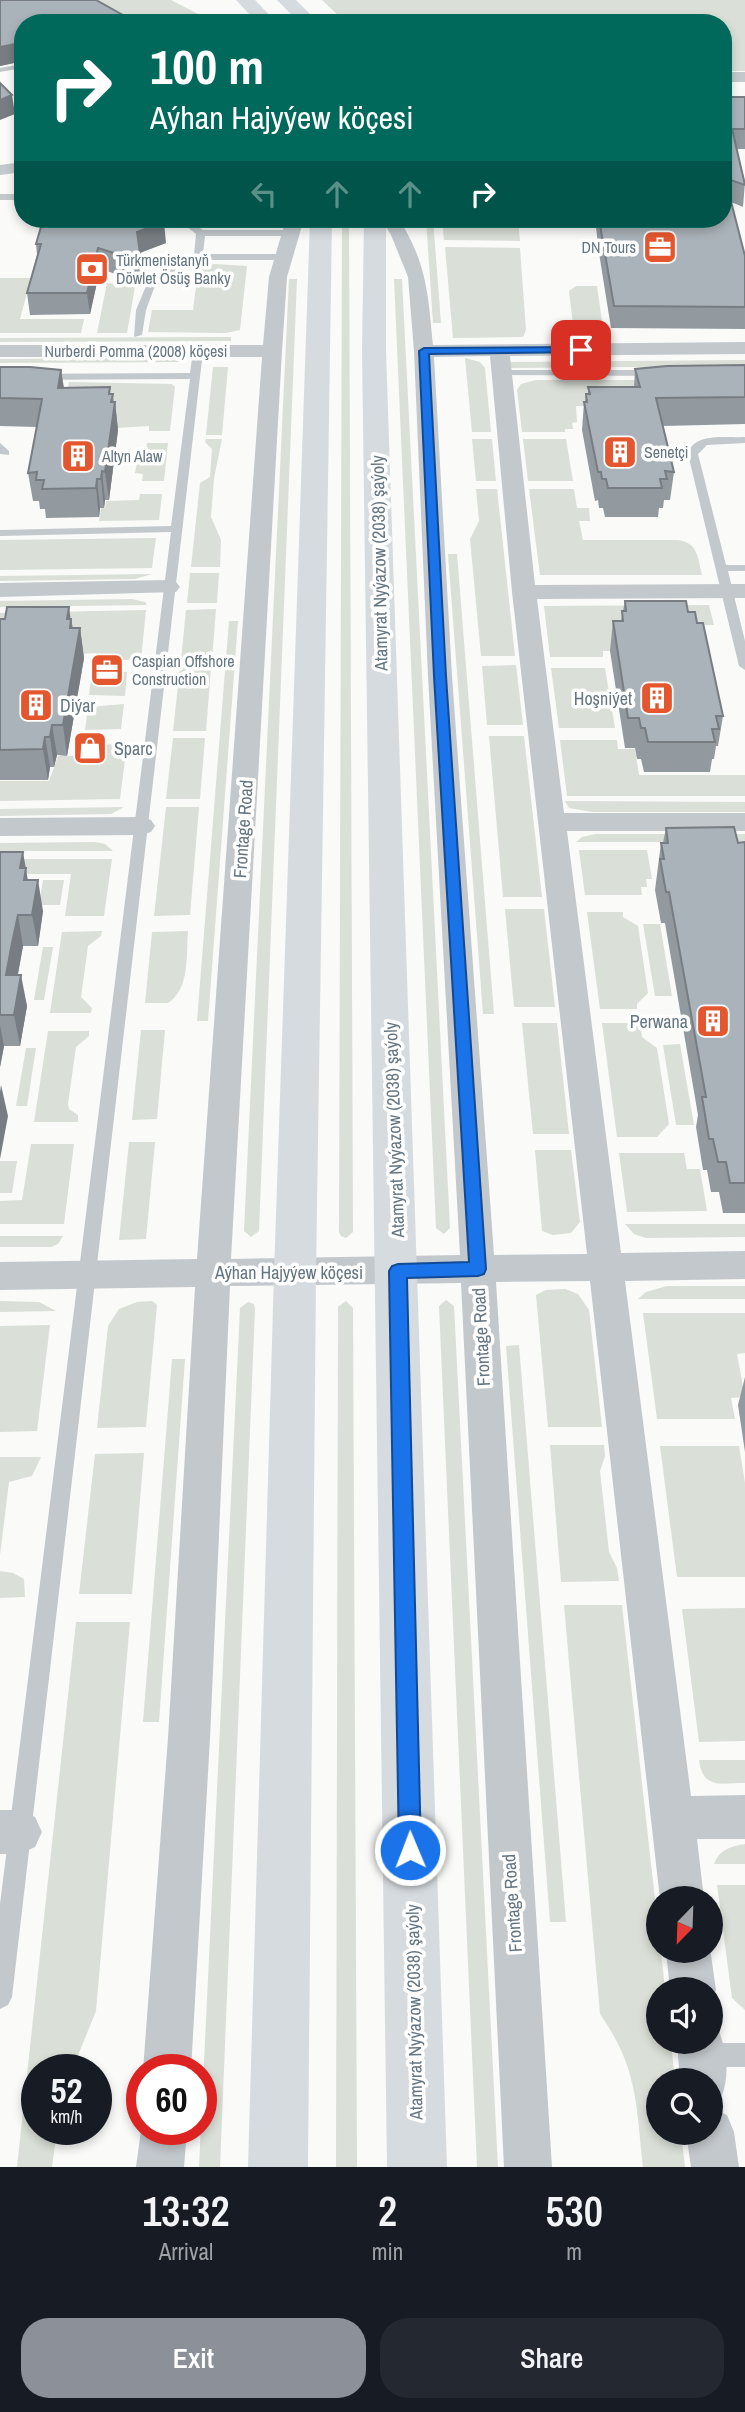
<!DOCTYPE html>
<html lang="en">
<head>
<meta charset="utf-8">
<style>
  body { margin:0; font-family:"Archivo Narrow",sans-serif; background:#242831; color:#f1f3f6; height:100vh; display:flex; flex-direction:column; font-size:26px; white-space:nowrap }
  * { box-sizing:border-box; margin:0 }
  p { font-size:23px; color:#9ea1a6 }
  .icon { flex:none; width:38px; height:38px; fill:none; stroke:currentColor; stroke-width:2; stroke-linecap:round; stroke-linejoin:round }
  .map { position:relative; height:2167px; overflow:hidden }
  .details { display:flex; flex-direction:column; background:#171b24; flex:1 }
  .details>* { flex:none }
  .guide { position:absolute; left:14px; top:14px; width:718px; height:214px; border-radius:28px; box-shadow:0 4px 10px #0003; background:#00695c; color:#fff; overflow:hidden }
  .needle { width:46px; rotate:203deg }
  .controls { position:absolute; left:646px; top:1886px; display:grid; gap:14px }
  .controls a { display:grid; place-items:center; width:77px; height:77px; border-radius:50%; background:#171b24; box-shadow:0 4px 10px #0003; font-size:35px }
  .speed { position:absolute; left:21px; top:2054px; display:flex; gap:14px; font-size:35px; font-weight:700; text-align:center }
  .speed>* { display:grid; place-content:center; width:91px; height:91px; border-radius:50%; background:#171b24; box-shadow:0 4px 10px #0003; line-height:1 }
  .speed small { font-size:18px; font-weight:400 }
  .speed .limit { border:10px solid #d22; background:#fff; color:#111 }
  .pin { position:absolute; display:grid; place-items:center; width:60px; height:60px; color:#fff; margin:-30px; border-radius:14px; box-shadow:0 4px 10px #0006 }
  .me { position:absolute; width:77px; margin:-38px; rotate:359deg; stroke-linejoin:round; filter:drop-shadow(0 0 5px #0008) }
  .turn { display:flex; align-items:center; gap:24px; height:147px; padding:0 21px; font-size:32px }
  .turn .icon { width:91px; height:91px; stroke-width:2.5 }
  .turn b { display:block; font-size:49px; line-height:60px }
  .lanes { display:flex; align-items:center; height:66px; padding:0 21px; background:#0003; justify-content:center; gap:35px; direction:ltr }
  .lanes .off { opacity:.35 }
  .eta { display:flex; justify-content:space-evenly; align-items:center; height:119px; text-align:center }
  .eta b { font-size:42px; font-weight:600; line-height:49px }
  .action { display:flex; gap:14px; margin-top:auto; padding:14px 21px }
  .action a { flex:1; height:80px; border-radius:28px; background:#8c9099; color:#fff; font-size:28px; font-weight:600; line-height:80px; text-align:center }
  .action a+a { background:#242831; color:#f1f3f6 }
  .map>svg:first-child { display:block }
  .green { fill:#dadfd7 }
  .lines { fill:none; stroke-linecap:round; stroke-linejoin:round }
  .service { fill:#c3c8cc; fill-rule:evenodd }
  .minor { fill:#c3c8cc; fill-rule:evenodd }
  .primary { fill:#d6dbdf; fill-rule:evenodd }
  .wall { fill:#929a9f }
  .shaded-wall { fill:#777d82 }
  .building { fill:#aab3b9; stroke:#777d82; stroke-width:2 }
  .route { fill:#1a73e8; stroke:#114b97; stroke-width:2 }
  .labels { text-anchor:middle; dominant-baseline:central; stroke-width:7; stroke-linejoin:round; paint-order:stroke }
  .far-poi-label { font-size:16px; fill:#657683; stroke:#fff; text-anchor:start }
  .far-street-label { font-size:16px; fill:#657683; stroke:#fff }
  .street-label { font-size:18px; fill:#657683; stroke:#fff }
  .poi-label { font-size:18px; fill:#657683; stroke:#fff; text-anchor:end }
</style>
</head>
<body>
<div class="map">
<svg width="745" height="2167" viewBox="0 0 745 2167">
  <rect width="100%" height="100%" fill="#fafaf8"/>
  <g class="green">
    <path d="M93 0H171L198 14C187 24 147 26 132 23 119 20 104 7 93 0Z"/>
    <path d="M322 0H745V71H723V23H342L340 17Z"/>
    <path d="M342 219H349L353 1232 346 1238 341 1236 339 1232Z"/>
    <path d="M426 219H433L441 323H433Z"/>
    <path d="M442 219H518L520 241 444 240Z"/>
    <path d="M445 247 520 248 526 330 523 337 453 338Z"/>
    <path d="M214 264 247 266 240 330 226 333 148 332 152 310H193L198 271 203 266Z"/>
    <path d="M0 278H31L20 319H84L81 333H0Z"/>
    <path d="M289 279H297L259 1231 251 1237 244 1231Z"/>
    <path d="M394 279H402L450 1228 444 1234 436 1228Z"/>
    <path d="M107 283 135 287 127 333H97Z"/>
    <path d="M576 286H597L604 336 582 335 574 332 569 291Z"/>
    <path d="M231 337V341L0 342V338Z"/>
    <path d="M167 358 181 362 0 363V359Z"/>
    <path d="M465 358 480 362 485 368 491 432H472Z"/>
    <path d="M745 360V366L510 368V362Z"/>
    <path d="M213 367H228L222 435H206Z"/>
    <path d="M536 380H660L622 406H576L577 422 572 423 573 429H565V432H522L517 390 521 384Z"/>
    <path d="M69 382 172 384 175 387 170 431H149V426L116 428 117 421 55 387H68Z"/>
    <path d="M206 439H222L214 478 211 517 221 540 220 567H191L200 483 210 477 212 449 205 442Z"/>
    <path d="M472 439H492L496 481H476Z"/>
    <path d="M523 439H566L573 481H528Z"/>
    <path d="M147 443H168L164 481H142L143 474 135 473 139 451 146 450Z"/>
    <path d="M476 489H497L515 656H481L470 539 479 521Z"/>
    <path d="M529 489H574L577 508H589L590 521H579L583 540H677C698 542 698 558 702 575H540Z"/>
    <path d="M140 494H162L159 520 99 521 101 508H105L106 501 139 500Z"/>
    <path d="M156 538 152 568 0 570V540Z"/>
    <path d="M448 554H457L494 1014H483Z"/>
    <path d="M190 573H219L217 603H187Z"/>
    <path d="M152 574 135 579 0 581V576Z"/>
    <path d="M132 599 145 602 147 605 0 607V601Z"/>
    <path d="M709 605 714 625 614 626 618 651H603V657H550L544 606Z"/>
    <path d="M216 609 212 660H181L186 610Z"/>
    <path d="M146 610 141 660H96L97 653 78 654 0 631V613Z"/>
    <path d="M229 621H238L208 1021H197Z"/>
    <path d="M516 665 523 725H487L482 666Z"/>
    <path d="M180 667H211L206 731H173Z"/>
    <path d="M551 668H605L615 728H559Z"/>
    <path d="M92 672H127L125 696 89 695Z"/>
    <path d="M124 704 121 729 85 730 88 707Z"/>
    <path d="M489 736H524L542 897H503Z"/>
    <path d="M173 738H205L200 799H166Z"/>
    <path d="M560 740H617L618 749H635L639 775H745V796H567Z"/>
    <path d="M127 744 120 799 0 801V781H49L58 756H74L76 745Z"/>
    <path d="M565 801 745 802V812H592L569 808Z"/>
    <path d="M124 807 111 814 0 816V809Z"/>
    <path d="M166 807H199L190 915 154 916Z"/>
    <path d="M595 834H745V842H576L582 837Z"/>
    <path d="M95 842 105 844 113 851H0V843Z"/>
    <path d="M579 850H647L652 879H646L647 887H641L642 895H585Z"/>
    <path d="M0 859H112L104 916H65L71 874H0Z"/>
    <path d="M43 880H64L60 905H39Z"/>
    <path d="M505 909H544L555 1007H514Z"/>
    <path d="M587 912H623V917L638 926 648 993 637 1004V1009H600Z"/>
    <path d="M643 924H660L672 996H655Z"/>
    <path d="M102 931 101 936 88 946 81 997 92 1008 91 1013H50L62 932Z"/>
    <path d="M188 931C186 956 190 988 168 1003H145L152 932Z"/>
    <path d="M43 947H53L44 1000H34Z"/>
    <path d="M522 1023H557L569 1134H533Z"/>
    <path d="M602 1023H640L642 1037 657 1048 669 1124 657 1137H617Z"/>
    <path d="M141 1030H165L157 1119 132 1120Z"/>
    <path d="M48 1031H89V1036L76 1047 68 1104 69 1109 78 1115V1122H34Z"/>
    <path d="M680 1044 694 1125H676L663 1045Z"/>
    <path d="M26 1048H36L27 1106H16Z"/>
    <path d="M129 1142H155L146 1239 119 1240Z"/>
    <path d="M31 1144H74L64 1224H0V1201L22 1200Z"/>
    <path d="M535 1150H571L580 1222 571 1233 553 1235 542 1231Z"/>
    <path d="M619 1153H684L687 1169H700L707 1211 627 1212Z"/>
    <path d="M0 1161H17L12 1193H0Z"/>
    <path d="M625 1224H745V1237L646 1238 634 1234Z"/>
    <path d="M0 1236H63L58 1244 51 1247H0Z"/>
    <path d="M667 1286H745V1299H638L646 1292Z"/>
    <path d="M565 1289 578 1294 589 1310 602 1427H548L536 1295 546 1290Z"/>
    <path d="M446 1300 454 1306 498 2167H477L439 1306Z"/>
    <path d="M0 1301 39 1302 56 1311 0 1312Z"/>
    <path d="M346 1301 353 1308 357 2167H336L338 1307Z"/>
    <path d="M137 1302 152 1301 157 1305 146 1427 97 1428 108 1326 119 1309Z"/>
    <path d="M248 1302 254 1304 255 1308 220 2167H199L240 1308Z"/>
    <path d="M643 1313H745V1353L737 1354 745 1397 731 1398 735 1419H657Z"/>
    <path d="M50 1325 37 1431 0 1432V1326Z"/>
    <path d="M519 1345 566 1922H550L506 1346Z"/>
    <path d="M172 1359H185L159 1722H143Z"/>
    <path d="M550 1445H604L605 1456 600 1471 609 1552 617 1568 619 1581 561 1582Z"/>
    <path d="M660 1446H739L745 1483V1577H677Z"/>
    <path d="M144 1453 132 1594H79L95 1454Z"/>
    <path d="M0 1457H41L32 1476 9 1482 0 1555Z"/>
    <path d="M0 1571 13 1573 24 1579 25 1597 0 1598Z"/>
    <path d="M564 1605H622L658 1926V1951H661L665 1990H658V2042H671L675 2081H658V2133H681L685 2167H643C636 2104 638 2068 600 2014Z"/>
    <path d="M745 1608V1741L699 1742 682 1609Z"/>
    <path d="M76 1622H130L96 2011 72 2070H37V2130H57L52 2167H17Z"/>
    <path d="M699 1760H745V1783C721 1783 703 1790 699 1760Z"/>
    <path d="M745 1844V1864H714C719 1850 731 1846 745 1844Z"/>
    <path d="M717 1885H745V2010L732 1998Z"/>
  </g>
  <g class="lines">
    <g class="service">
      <path d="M210 18 213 22 195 23V21Z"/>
      <path d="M23 64V68L0 72V68Z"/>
      <rect x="0" y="194" width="23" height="6"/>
      <path d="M177 219H186L203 230H289L293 233 289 236H205L203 254H283L288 257 283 260H200L156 283 146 310 142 335 134 337 136 310 149 279 194 256 196 234Z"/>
      <path d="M198 348 203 351 12 1997 8 2005 0 2009V1904L171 532 0 536V530L171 526 190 379 0 380V374L190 373 193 351Z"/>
      <path d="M502 370H657L662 373 657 376 498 375 497 373Z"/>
      <path d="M745 437V443L707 445 698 454 726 565H745V571H728L745 641V670L739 666 688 454C693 432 727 438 745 437Z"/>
      <path d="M0 443 9 451V455L0 454Z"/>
      <path d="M705 2043H745V2067H705L697 2063 693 2055 697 2047Z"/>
    </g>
    <g class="minor">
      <rect x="723" y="72" width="22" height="10"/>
      <path d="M23 162V172L0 175V165Z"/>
      <path d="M286 219H304L287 277 282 351 231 1259 460 1255 428 676 414 351 408 277 391 235 381 219H399C427 264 428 294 433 345L745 342V354L510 356 535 585 745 584V598L537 599 564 813H745V831H567L621 1253 745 1251V1279L625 1281 691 1796 745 1795V1839H697L704 1899H660L590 1281 496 1282 552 2167H504L461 1283 230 1286 210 1738 191 2070H143L168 1738 195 1287 0 1290V1262L197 1259 262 357H0V345H263L269 277ZM490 356 512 592 587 1254 494 1255 452 676 434 357Z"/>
      <path d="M168 580 176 582 180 587 176 592 0 597V583Z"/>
      <path d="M141 817 151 820 155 826 151 832 141 835 0 836V818Z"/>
      <path d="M0 1810H20L35 1817 42 1832 35 1847 20 1854H0Z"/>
      <path d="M710 1948 716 1990 710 2003V1990H670L666 1951H710Z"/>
      <path d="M710 2023 717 2025C726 2049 731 2074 721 2098L710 2102V2081H680L677 2042H710Z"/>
      <path d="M710 2108 727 2115 734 2132 739 2167H691L686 2133H710Z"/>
      <path d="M142 2123V2130H187L184 2167H136Z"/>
    </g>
    <g class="primary">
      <path d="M236 0H255L277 23H258Z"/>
      <path d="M277 0H296L319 23H300Z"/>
      <path d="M310 219H332L316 1273 308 2167H248L274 1273Z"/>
      <path d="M364 219H386V351L447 2167H387L362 351Z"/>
    </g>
  </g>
  <g class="wall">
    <path d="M0 0 23 23V61L0 66Z"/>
    <path d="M723 97H745V149H737L745 182 743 207 731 202 745 256V329L611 328 599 253 595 219H723Z"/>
    <path d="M166 243 140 253 142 274H116L100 269 90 314 30 315 27 293 37 255 36 244Z"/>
    <path d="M745 365V424L663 426 674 472 670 500H664L663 508H659L658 517H605L603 508H599L598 500 595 501 582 430 584 402H585L586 394H588V387H634L635 369Z"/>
    <path d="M0 367 61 370 64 388 110 387V394L113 402H115L118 430 109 500H105L104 508H100L99 517 46 518 45 509H40L39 501H33L28 473 37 427 0 426Z"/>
    <path d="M625 601 688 612 697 623 723 716 718 746H716L714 759H712L710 772H644L641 759H637L635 748H625L610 651 613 621H621Z"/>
    <path d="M0 619H71L73 628H80L84 658 67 756 57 755 54 767H50L48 780H0Z"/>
    <path d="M666 828 745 844V1213H723L719 1192H711L707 1170H703L696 1127 698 1115 665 923H661L655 890 661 843H663Z"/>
    <path d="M0 852 28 880 43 911 38 946H23L18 974 27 1006 20 1046H4L0 1067Z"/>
    <path d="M745 1377V1452L738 1405Z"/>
  </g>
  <g class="shaded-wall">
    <path d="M20 43 23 61 0 66V47Z"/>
    <path d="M12 95 15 114 0 120V100Z"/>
    <path d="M164 222 166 243 139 253 137 232Z"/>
    <path d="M98 248 100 269 90 314 87 293Z"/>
    <path d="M61 370 65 397 58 388Z"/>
    <path d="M113 394 114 407 115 402 118 430 109 500 105 472Z"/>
    <path d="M102 471 105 500 104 508 101 479Z"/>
    <path d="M97 479 100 508 99 517 96 488Z"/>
    <path d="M69 607 71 622V619L75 648 67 619Z"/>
    <path d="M80 628 84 658 67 756 63 725Z"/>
    <path d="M52 725 57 755 54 767 50 737Z"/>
    <path d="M45 737 50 767 48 780 43 749Z"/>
    <path d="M23 852 31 898 29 911 20 868Z"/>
    <path d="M38 880 43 911 38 946 32 915Z"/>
    <path d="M18 915 23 946 12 1006 6 975Z"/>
    <path d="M21 975 27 1006 20 1046 14 1015Z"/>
    <path d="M0 1025 4 1046 0 1067Z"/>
    <path d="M1 1085 8 1116 0 1159V1092Z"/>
  </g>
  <g class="building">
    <path d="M0 0H96L130 19 134 23H23V46L20 43 0 47Z"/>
    <path d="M0 83 12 95 0 100Z"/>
    <path d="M723 97H745V129H732L745 185 725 178 745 256V307L614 306 599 219H723Z"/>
    <path d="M49 219H164V222L137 232 140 253H114L98 248 87 293H27L41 244H36L43 220Z"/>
    <path d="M745 365V397L656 398 674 472 665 471 667 479H660L662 488H608L606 479H602L601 472H598L584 402H587L586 394H590L588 387H640L635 369 667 366Z"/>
    <path d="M0 367H30L61 370 58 388 110 387 109 394H113L111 402H115L105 472 102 471 101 479H97L96 488 42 489 44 480H36L37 472 28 473 42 399 0 398Z"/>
    <path d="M625 601H686L688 612H695L697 623H703L723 716H716L719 729H712L715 742H648L645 728H641L639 718H628L613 621H623L622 611H626Z"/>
    <path d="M7 607H69L67 619H71L70 628H80L63 725H52L50 737H45L43 749 0 750V619H5Z"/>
    <path d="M734 827 738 843 745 842V1183H730L726 1162H718L713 1139H709L702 1097H706L669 892H666L660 859H664L661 843H668L666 828Z"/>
    <path d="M0 852H23L20 868H26L24 880H38L32 915H18L12 943 6 975H21L14 1015H0Z"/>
  </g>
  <path class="route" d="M581 347 586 350 584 352 429 354 446 676 486 1269 484 1274 478 1276 407 1278 421 1850 418 1858 410 1861 402 1858 399 1850 389 1271 392 1266 398 1264 469 1262 434 676 419 351 424 348Z"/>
  <defs>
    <g id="office-square" transform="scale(1.75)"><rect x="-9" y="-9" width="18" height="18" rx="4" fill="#e4572e" stroke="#fff"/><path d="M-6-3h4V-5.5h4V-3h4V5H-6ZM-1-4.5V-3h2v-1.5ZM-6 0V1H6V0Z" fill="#fff"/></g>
    <g id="bank-square" transform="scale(1.75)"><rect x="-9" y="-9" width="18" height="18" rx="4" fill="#e4572e" stroke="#fff"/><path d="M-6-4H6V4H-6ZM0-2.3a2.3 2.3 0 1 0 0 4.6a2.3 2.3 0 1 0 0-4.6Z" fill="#fff"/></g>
    <g id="building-square" transform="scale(1.75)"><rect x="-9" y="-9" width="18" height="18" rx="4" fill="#e4572e" stroke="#fff"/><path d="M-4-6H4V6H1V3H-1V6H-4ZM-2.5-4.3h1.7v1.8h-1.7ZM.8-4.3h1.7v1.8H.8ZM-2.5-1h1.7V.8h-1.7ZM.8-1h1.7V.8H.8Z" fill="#fff"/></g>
    <g id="shop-square" transform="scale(1.75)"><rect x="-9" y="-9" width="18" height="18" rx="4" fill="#e4572e" stroke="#fff"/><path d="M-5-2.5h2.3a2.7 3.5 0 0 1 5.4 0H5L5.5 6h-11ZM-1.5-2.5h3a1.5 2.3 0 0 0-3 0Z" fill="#fff"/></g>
  </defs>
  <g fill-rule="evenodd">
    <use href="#office-square" x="660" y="247"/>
    <use href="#bank-square" x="92" y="269"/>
    <use href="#building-square" x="620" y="452"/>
    <use href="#building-square" x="78" y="456"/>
    <use href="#office-square" x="107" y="670"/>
    <use href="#building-square" x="657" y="698"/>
    <use href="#building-square" x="36" y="705"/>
    <use href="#shop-square" x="90" y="748"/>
    <use href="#building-square" x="713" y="1021"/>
  </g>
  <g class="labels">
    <g class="far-poi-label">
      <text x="636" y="247" text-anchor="end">DN Tours</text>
      <text x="116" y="260">Türkmenistanyň<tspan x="116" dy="18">Döwlet Ösüş Banky</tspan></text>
      <text x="644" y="452">Senetçi</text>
      <text x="102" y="456">Altyn Alaw</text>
      <text x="132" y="661">Caspian Offshore<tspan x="132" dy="18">Construction</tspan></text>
    </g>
    <g class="far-street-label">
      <text x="136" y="351">Nurberdi Pomma (2008) köçesi</text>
    </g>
    <g class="street-label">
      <text transform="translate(379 563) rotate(-91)">Atamyrat Nyýazow (2038) şaýoly</text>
      <text transform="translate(243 829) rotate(-86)">Frontage Road</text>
      <text transform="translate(394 1130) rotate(-92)">Atamyrat Nyýazow (2038) şaýoly</text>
      <text x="289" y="1272">Aýhan Hajyýew köçesi</text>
      <text transform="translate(481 1337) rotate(-93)">Frontage Road</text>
      <text transform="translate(512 1903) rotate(-94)">Frontage Road</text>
      <text transform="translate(414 2012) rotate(-91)">Atamyrat Nyýazow (2038) şaýoly</text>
    </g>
    <g class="poi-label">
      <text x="632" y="698">Hoşniýet</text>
      <text x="60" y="705" text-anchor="start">Diýar</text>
      <text x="114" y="748" text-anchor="start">Sparc</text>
      <text x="688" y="1021">Perwana</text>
    </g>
  </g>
</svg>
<div class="controls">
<a><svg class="needle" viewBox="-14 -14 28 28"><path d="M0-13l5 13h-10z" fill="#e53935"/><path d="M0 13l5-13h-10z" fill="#9ea1a6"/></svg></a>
<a><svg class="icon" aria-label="sound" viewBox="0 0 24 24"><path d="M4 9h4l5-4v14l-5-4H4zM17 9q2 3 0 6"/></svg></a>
<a><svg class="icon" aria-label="search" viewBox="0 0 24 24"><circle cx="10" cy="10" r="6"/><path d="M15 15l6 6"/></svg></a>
</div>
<div class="speed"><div>52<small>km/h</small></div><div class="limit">60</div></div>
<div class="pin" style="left:581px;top:350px;background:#d93025"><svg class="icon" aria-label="arrive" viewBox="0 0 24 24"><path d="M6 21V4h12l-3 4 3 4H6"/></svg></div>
<svg class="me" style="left:410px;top:1850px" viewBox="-20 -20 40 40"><circle r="17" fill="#1a73e8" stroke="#fff" stroke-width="3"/><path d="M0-11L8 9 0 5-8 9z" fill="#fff"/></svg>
<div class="guide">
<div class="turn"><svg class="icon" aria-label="right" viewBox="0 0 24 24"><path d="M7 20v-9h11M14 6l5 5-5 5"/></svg><div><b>100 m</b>Aýhan Hajyýew köçesi</div></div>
<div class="lanes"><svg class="icon off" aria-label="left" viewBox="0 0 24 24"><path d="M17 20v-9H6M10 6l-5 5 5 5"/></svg><svg class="icon off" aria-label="ahead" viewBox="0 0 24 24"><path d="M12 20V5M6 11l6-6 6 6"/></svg><svg class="icon off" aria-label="ahead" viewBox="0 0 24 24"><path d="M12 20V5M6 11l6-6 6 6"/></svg><svg class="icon" aria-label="right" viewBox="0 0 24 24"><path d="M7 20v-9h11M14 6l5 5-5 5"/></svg></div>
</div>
</div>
<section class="details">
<div class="eta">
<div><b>13:32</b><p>Arrival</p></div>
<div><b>2</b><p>min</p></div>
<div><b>530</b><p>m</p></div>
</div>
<div class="action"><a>Exit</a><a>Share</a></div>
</section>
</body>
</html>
